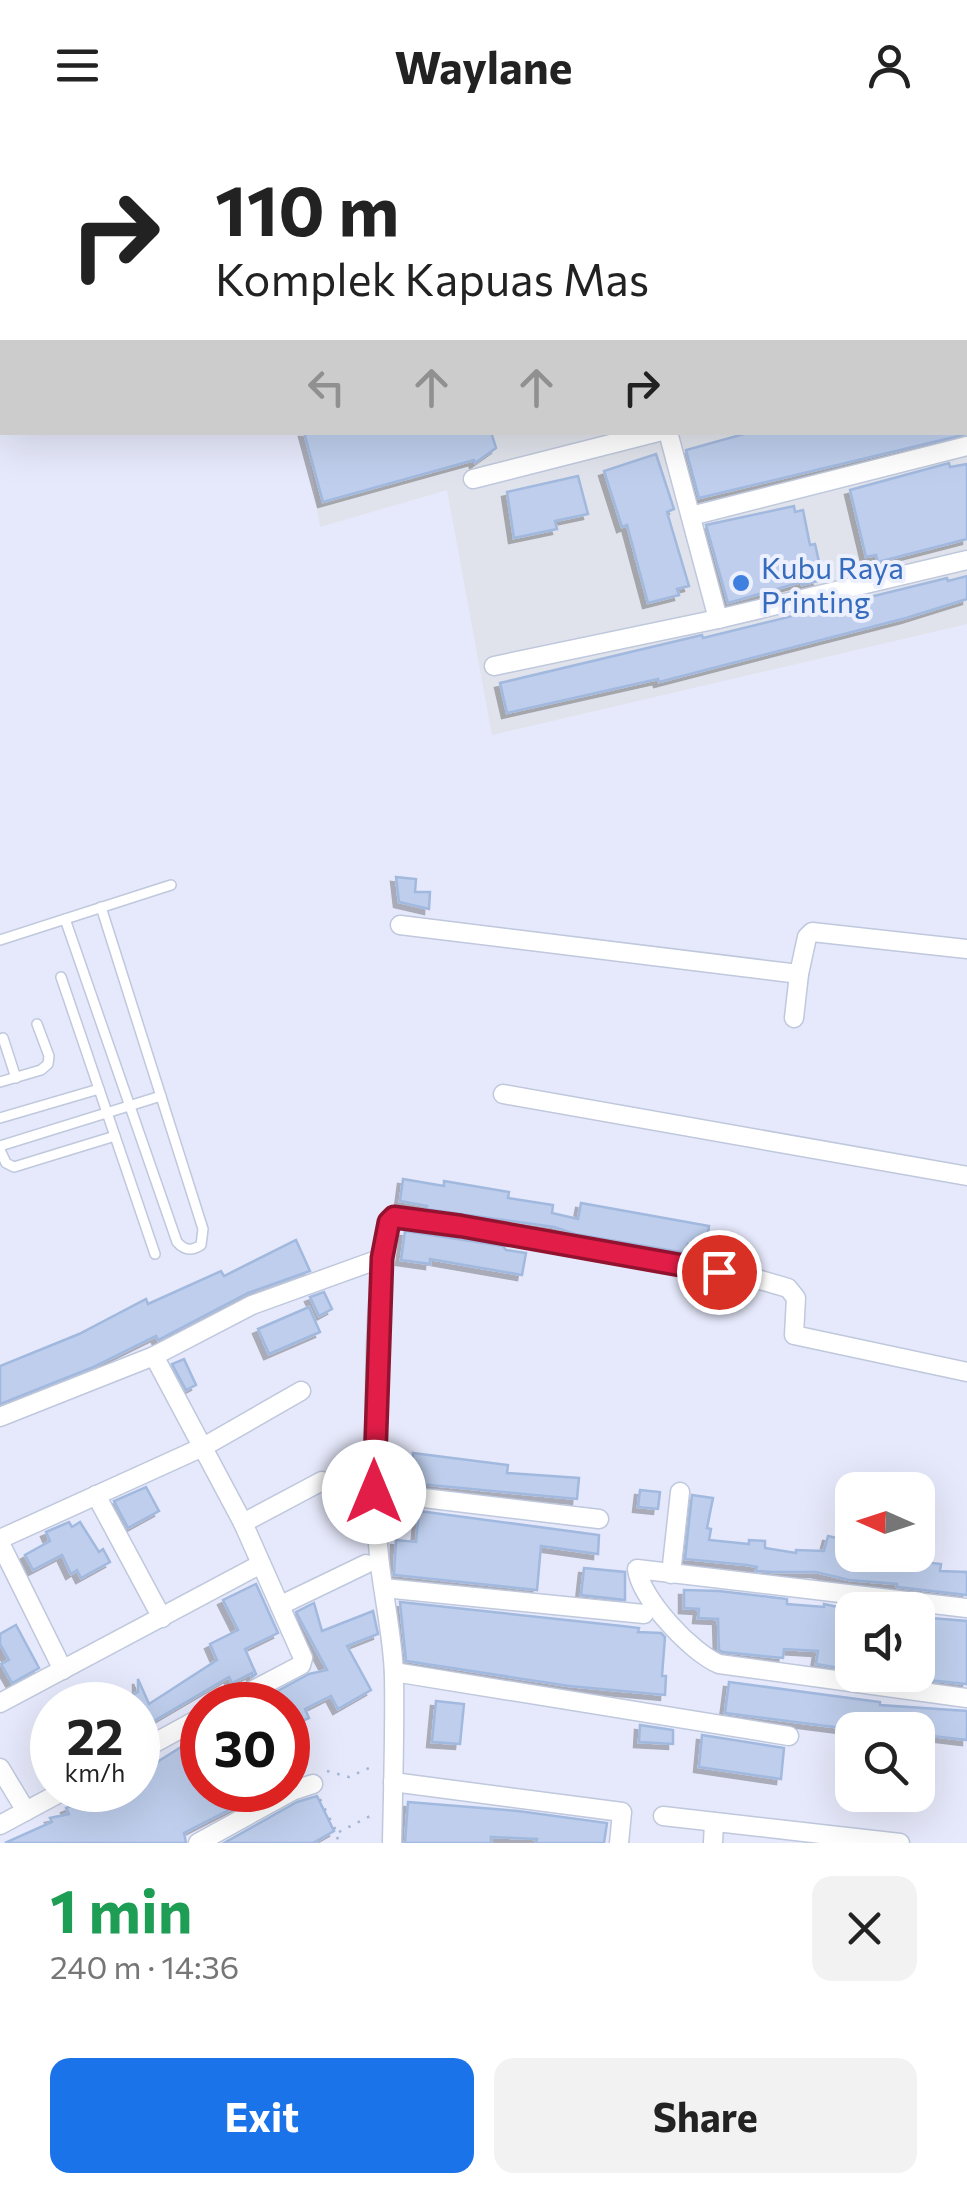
<!DOCTYPE html>
<html lang="en">
<head>
<meta charset="utf-8">
<style>
  body { margin:0; font-family:Commissioner,sans-serif; background:#f2f2f2; color:#222; height:100vh; display:flex; flex-direction:column; font-size:38px; white-space:nowrap }
  * { box-sizing:border-box; margin:0 }
  p { font-size:32px; color:#767676 }
  .icon { flex:none; width:55px; height:55px; fill:none; stroke:currentColor; stroke-width:2; stroke-linecap:round; stroke-linejoin:round }
  .map { position:relative; height:1713px; overflow:hidden }
  .drawer { display:flex; flex-direction:column; background:#fff; flex:1 }
  .drawer>* { flex:none }
  .hud { position:absolute; left:0px; top:0px; width:968px; height:305px; box-shadow:0 10px 40px #0002; background:#fff; color:#222; overflow:hidden }
  .needle { width:65px; rotate:273deg }
  .tools { position:absolute; left:835px; top:1342px; display:grid; gap:20px }
  .tools a { display:grid; place-items:center; width:100px; height:100px; border-radius:20px; background:#fff; box-shadow:0 10px 40px #0002; font-size:50px }
  .speed { position:absolute; left:30px; top:1552px; display:flex; gap:20px; font-size:50px; font-weight:700; text-align:center }
  .speed>* { display:grid; place-content:center; width:130px; height:130px; border-radius:50%; background:#fff; box-shadow:0 10px 40px #0002; line-height:1 }
  .speed small { font-size:25px; font-weight:400 }
  .speed .limit { border:15px solid #d22; background:#fff; color:#111 }
  .pin { position:absolute; display:grid; place-items:center; width:85px; height:85px; color:#fff; margin:-42px; border:5px solid #fff; border-radius:50%; box-shadow:0 2px 10px #0007 }
  .me { position:absolute; width:110px; margin:-55px; rotate:0deg; stroke-linejoin:round; filter:drop-shadow(0 0 8px #0008) }
  .turn { display:flex; align-items:center; gap:35px; height:210px; padding:0 50px; font-size:45px }
  .turn .icon { width:130px; height:130px; stroke-width:2.5 }
  .turn b { display:block; font-size:70px; line-height:85px }
  .lanes { display:flex; align-items:center; height:95px; padding:0 50px; background:#0003; justify-content:center; gap:50px; direction:ltr }
  .lanes .off { opacity:.35 }
  .round { display:grid; place-items:center; flex:none; width:105px; height:105px; border-radius:20px; background:#f2f2f2 }
  .headline { display:flex; align-items:center; justify-content:space-between; height:170px; padding:0 50px }
  h1 { font-size:60px; font-weight:700; line-height:75px; color:#1e9e55 }
  .button { display:flex; gap:20px; margin-top:auto; padding:20px 50px }
  .button a { flex:1; height:115px; border-radius:20px; background:#1a73e8; color:#fff; font-size:40px; font-weight:700; line-height:115px; text-align:center }
  .button a+a { background:#f2f2f2; color:#222 }
  header { display:flex; justify-content:space-between; align-items:center; height:130px; padding:0 50px; background:#fff; font-size:45px; font-weight:700 }
  .map>svg:first-child { display:block }
  .industrial { fill:#e0e3eb }
  .building { fill:#beceec; stroke:#a2b9df; stroke-width:2.5; filter:url(#shadow) }
  .lines { fill:none; stroke-linecap:round; stroke-linejoin:round }
  .service-casing { stroke:#bfc8dc; stroke-width:12 }
  .minor-casing { stroke:#bfc8dc; stroke-width:21 }
  .path { stroke:#a3b5d3; stroke-width:2.5; stroke-dasharray:2.5 8; stroke-linecap:butt }
  .service { stroke:#fff; stroke-width:9 }
  .minor { stroke:#fff; stroke-width:18 }
  .route-casing { stroke:#92132f; stroke-width:25 }
  .route { stroke:#e11d48; stroke-width:18 }
  .shop-dot { fill:#3f7fe0; stroke:#eceffe; stroke-width:4 }
  .labels { text-anchor:middle; dominant-baseline:central; stroke-width:8; stroke-linejoin:round; paint-order:stroke }
  .shop-label { font-size:30px; fill:#366cbe; stroke:#eceffe; text-anchor:start }
</style>
</head>
<body>
<header><svg class="icon" aria-label="menu" viewBox="0 0 24 24"><path d="M4 6h16M4 12h16M4 18h16"/></svg>Waylane<svg class="icon" aria-label="person" viewBox="0 0 24 24"><circle cx="12" cy="8" r="4"/><path d="M4 21q1-7 8-7t8 7"/></svg></header>
<div class="map">
<svg width="967" height="1713" viewBox="0 0 967 1713">
  <defs>
    <filter id="shadow"><feDropShadow dx="-5" dy="5" stdDeviation="0" flood-color="#0004"/></filter>
  </defs>
  <rect width="100%" height="100%" fill="#e6e9fb"/>
  <path class="industrial" d="M681 0H967V494L492 605 447 360 320 397 306 303 965 302V2H675Z"/>
  <g class="building">
    <path d="M304 302H491L496 318 475 333 474 330 323 372Z"/>
    <path d="M751 302H967V304L699 368 686 320Z"/>
    <path d="M656 324 674 379 667 382 689 456 677 459 679 465 648 473 627 395 622 397 604 341Z"/>
    <path d="M949 333 950 337 967 334V409L878 432 876 425 866 427 850 360Z"/>
    <path d="M578 346 588 384 555 391 557 399 514 408 507 362Z"/>
    <path d="M794 376 795 382 803 380 810 415 815 414 822 445 816 446 818 451 802 455 801 452 728 473 706 395Z"/>
    <path d="M967 446V469L906 488 659 552 658 549 507 583 500 553 702 505 703 508 947 448 948 451Z"/>
    <path d="M396 747 416 749 415 762H430L429 779 399 772Z"/>
    <path d="M403 1049 444 1056V1051L509 1062 508 1068 553 1075 552 1083 578 1089 581 1073 709 1096 706 1117 688 1114 686 1123 575 1104 554 1097 426 1079 427 1076 400 1071Z"/>
    <path d="M405 1101 503 1116 506 1120 526 1123 522 1145 430 1129V1134L401 1130Z"/>
    <path d="M716 1107 731 1109 729 1128 713 1126Z"/>
    <path d="M296 1110 310 1141 248 1163 158 1210 156 1206 91 1238 0 1274V1236L79 1204 146 1169 148 1174 221 1141 224 1146Z"/>
    <path d="M324 1162 332 1179 319 1186 310 1167Z"/>
    <path d="M309 1177 320 1202 269 1224 258 1199Z"/>
    <path d="M184 1229 196 1255 186 1260 172 1234Z"/>
    <path d="M413 1323 508 1335 507 1343 579 1348 577 1369 388 1351 391 1324 413 1327Z"/>
    <path d="M146 1357 159 1381 128 1398 114 1371Z"/>
    <path d="M640 1360 660 1362 658 1379 638 1377Z"/>
    <path d="M692 1365 713 1368 707 1398 711 1399 709 1410 749 1414V1410L765 1411V1418L796 1423V1420L824 1421 828 1406 846 1410 841 1430 869 1432 872 1426 891 1428 941 1434 940 1441 967 1442V1465L897 1457V1454L849 1450 816 1442H773L756 1441 757 1437 747 1435 685 1429Z"/>
    <path d="M419 1381 599 1405 598 1424 541 1416 537 1460 394 1445 396 1410 416 1412Z"/>
    <path d="M69 1392 72 1397 80 1392 99 1422 103 1419 110 1432 81 1448 77 1440 71 1444 62 1425 33 1440 25 1425 50 1411 46 1402Z"/>
    <path d="M584 1438 625 1442V1470L581 1465Z"/>
    <path d="M256 1454 278 1503 245 1519 256 1544 252 1547V1543L232 1553 229 1547 154 1591 150 1595 153 1600 138 1608V1575H112L138 1562V1549L149 1574 217 1530 210 1514 238 1500 223 1470Z"/>
    <path d="M684 1460 719 1461 787 1469V1474L824 1477V1474L852 1480V1540L816 1534 818 1521 784 1519 783 1528 723 1522 719 1520 718 1489 698 1488 699 1479 684 1478Z"/>
    <path d="M400 1472 622 1496 639 1498 638 1502 661 1503 665 1507 662 1546H666L665 1565 569 1556 406 1531Z"/>
    <path d="M314 1473 322 1501 373 1481 378 1504 347 1516 371 1560 338 1579 331 1566 305 1579 309 1588 288 1597V1575H252L309 1544 327 1540 296 1482Z"/>
    <path d="M918 1487 967 1491V1554L918 1549Z"/>
    <path d="M16 1495 39 1538 12 1553 1 1534 9 1530 0 1514V1504Z"/>
    <path d="M729 1552 880 1572V1575L967 1581V1610L932 1606 933 1603 918 1600H858L725 1583Z"/>
    <path d="M436 1571 464 1574 460 1614 432 1612Z"/>
    <path d="M640 1595 673 1600V1614L639 1612Z"/>
    <path d="M202 1604V1660H268L184 1703 186 1713H5L52 1692 50 1688 69 1684 66 1678 100 1663 99 1660H138V1644Z"/>
    <path d="M702 1605 784 1618 781 1649 699 1637Z"/>
    <path d="M317 1666 334 1701 313 1713H224L297 1672Z"/>
    <path d="M408 1672 518 1681 607 1693 604 1713H536L537 1709 491 1707V1713H405Z"/>
  </g>
  <g class="lines">
    <g class="service-casing">
      <g id="service">
        <path d="M931 0 932 2"/>
        <path d="M965 214 967 213"/>
        <path d="M65 789 177 1112C185 1121 192 1121 201 1115L203 1099 101 777"/>
        <path d="M0 810 171 755"/>
        <path d="M61 847 155 1124"/>
        <path d="M3 908 16 948"/>
        <path d="M0 952 41 940 48 934 49 926 37 894"/>
        <path d="M0 988 99 959"/>
        <path d="M0 1016 161 966"/>
        <path d="M0 1020 6 1033 14 1037 115 1006"/>
      </g>
    </g>
    <g class="minor-casing">
      <g id="minor">
        <path d="M133 0 134 2"/>
        <path d="M316 0 317 2"/>
        <path d="M633 0 634 2"/>
        <path d="M164 2 171 0"/>
        <path d="M0 58 2 57"/>
        <path d="M0 190 2 189"/>
        <path d="M668 302 718 489"/>
        <path d="M473 349 658 302"/>
        <path d="M691 386 967 316"/>
        <path d="M494 536 718 489 967 430"/>
        <path d="M400 795 799 844 807 807 812 802 967 819"/>
        <path d="M794 888 799 844"/>
        <path d="M503 964 967 1046"/>
        <path d="M154 1226 243 1393 303 1528 301 1535 225 1575"/>
        <path d="M0 1287 154 1226 252 1175 382 1128"/>
        <path d="M374 1362 599 1389"/>
        <path d="M96 1365 162 1488"/>
        <path d="M243 1393 322 1351"/>
        <path d="M0 1409 205 1316 301 1261"/>
        <path d="M0 1413 63 1540"/>
        <path d="M671 1444 680 1362"/>
        <path d="M384 1458 644 1484"/>
        <path d="M281 1475 366 1434"/>
        <path d="M967 1478 637 1439C641 1469 692 1523 719 1534L967 1568"/>
        <path d="M394 1542 789 1606"/>
        <path d="M0 1573 261 1434"/>
        <path d="M138 1622 202 1587"/>
        <path d="M0 1638 26 1681"/>
        <path d="M393 1652 622 1682 619 1713"/>
        <path d="M663 1686 900 1713"/>
        <path d="M0 1695 65 1660"/>
        <path d="M198 1713 292 1661 313 1654"/>
        <path d="M392 1713C393 1657 395 1602 394 1546 393 1506 383 1466 379 1426 374 1378 369 1114 394 1087L461 1096 750 1147 788 1158 796 1168 794 1205 967 1242"/>
        <path d="M713 1713 714 1692"/>
      </g>
    </g>
    <g class="path">
      <path d="M327 1641 349 1647 376 1635"/>
      <path d="M320 1669 337 1703 338 1713"/>
      <path d="M339 1702 376 1683"/>
    </g>
    <use href="#service" class="service"/>
    <use href="#minor" class="minor"/>
  </g>
  <g class="lines">
    <g class="route-casing">
      <path id="route" d="M374 1362 382 1128 389 1092 394 1087 461 1096 719 1142"/>
    </g>
    <use href="#route" class="route"/>
  </g>
  <circle class="shop-dot" cx="741" cy="453" r="10"/>
  <g class="labels">
    <g class="shop-label">
      <text x="761" y="436">Kubu Raya<tspan x="761" dy="34">Printing</tspan></text>
    </g>
  </g>
</svg>
<div class="tools">
<a><svg class="needle" viewBox="-14 -14 28 28"><path d="M0-13l5 13h-10z" fill="#e53935"/><path d="M0 13l5-13h-10z" fill="#767676"/></svg></a>
<a><svg class="icon" aria-label="sound" viewBox="0 0 24 24"><path d="M4 9h4l5-4v14l-5-4H4zM17 9q2 3 0 6"/></svg></a>
<a><svg class="icon" aria-label="search" viewBox="0 0 24 24"><circle cx="10" cy="10" r="6"/><path d="M15 15l6 6"/></svg></a>
</div>
<div class="speed"><div>22<small>km/h</small></div><div class="limit">30</div></div>
<div class="pin" style="left:719px;top:1142px;background:#d93025"><svg class="icon" aria-label="arrive" viewBox="0 0 24 24"><path d="M6 21V4h12l-3 4 3 4H6"/></svg></div>
<svg class="me" style="left:374px;top:1362px" viewBox="-20 -20 40 40"><circle r="19" fill="#fff"/><path d="M0-13L10 11 0 6-10 11z" fill="#e11d48"/></svg>
<div class="hud">
<div class="turn"><svg class="icon" aria-label="right" viewBox="0 0 24 24"><path d="M7 20v-9h11M14 6l5 5-5 5"/></svg><div><b>110 m</b>Komplek Kapuas Mas</div></div>
<div class="lanes"><svg class="icon off" aria-label="left" viewBox="0 0 24 24"><path d="M17 20v-9H6M10 6l-5 5 5 5"/></svg><svg class="icon off" aria-label="ahead" viewBox="0 0 24 24"><path d="M12 20V5M6 11l6-6 6 6"/></svg><svg class="icon off" aria-label="ahead" viewBox="0 0 24 24"><path d="M12 20V5M6 11l6-6 6 6"/></svg><svg class="icon" aria-label="right" viewBox="0 0 24 24"><path d="M7 20v-9h11M14 6l5 5-5 5"/></svg></div>
</div>
</div>
<section class="drawer">
<div class="headline"><div><h1>1 min</h1><p>240 m · 14:36</p></div><a class="round"><svg class="icon" aria-label="close" viewBox="0 0 24 24"><path d="M6 6l12 12M18 6L6 18"/></svg></a></div>
<div class="button"><a>Exit</a><a>Share</a></div>
</section>
</body>
</html>
